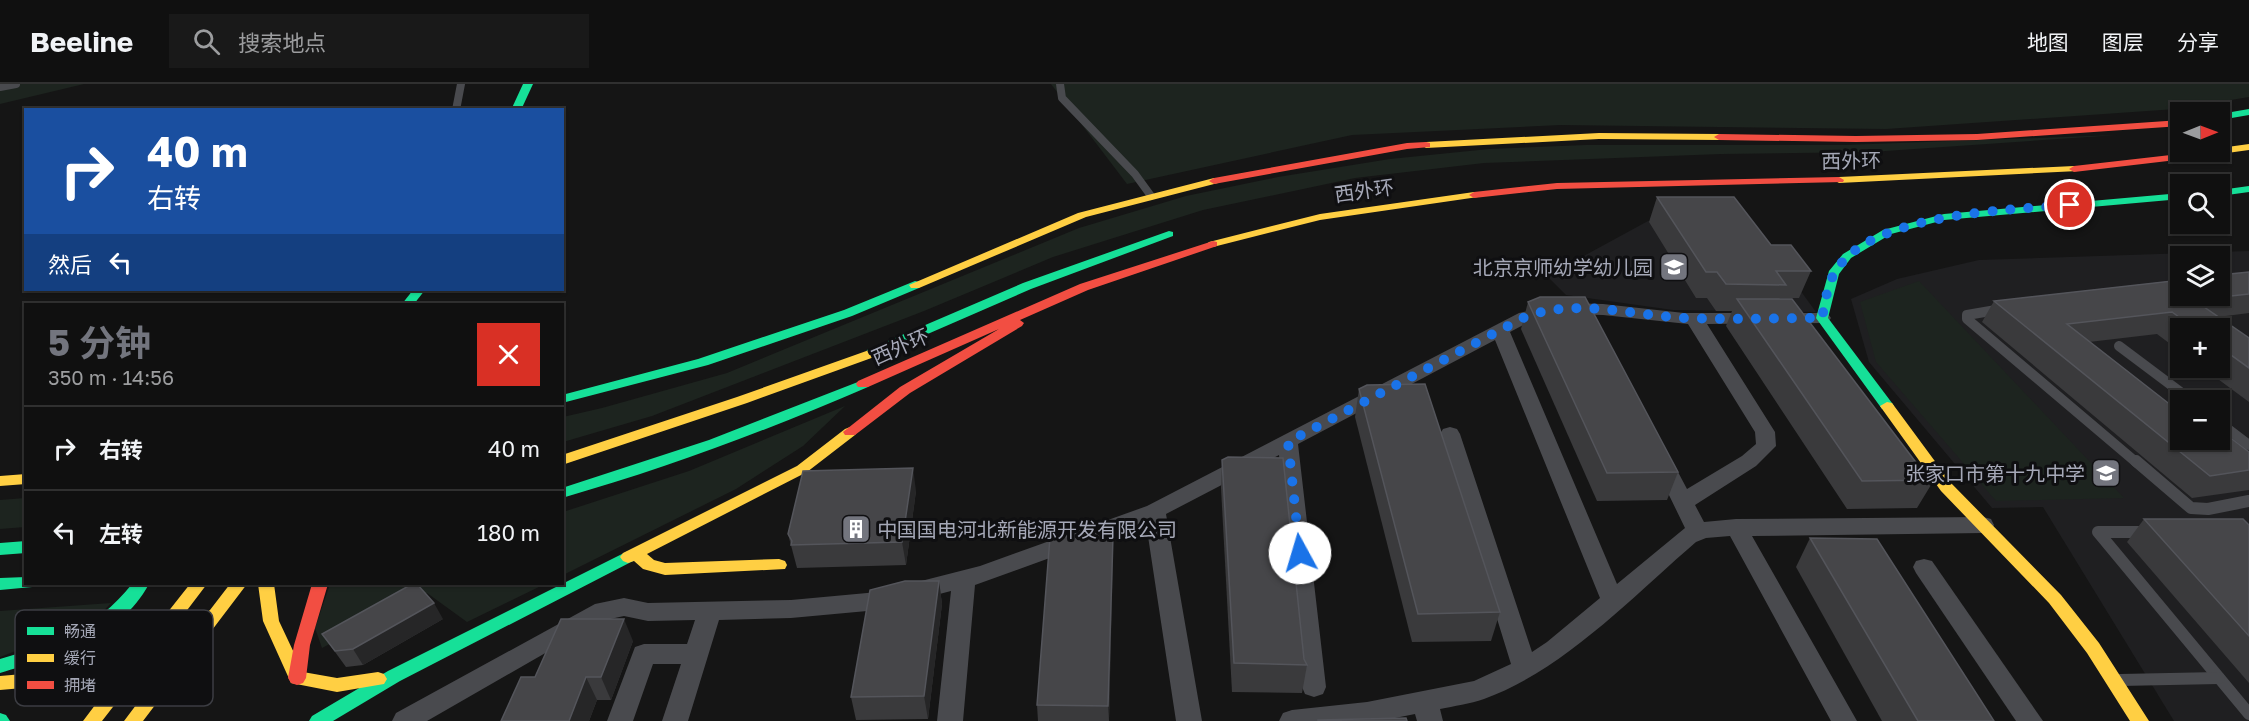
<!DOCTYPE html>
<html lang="zh">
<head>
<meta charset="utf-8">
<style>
  body { margin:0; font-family:"Golos Text","Noto Sans SC",sans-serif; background:#191919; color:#f1f3f6; height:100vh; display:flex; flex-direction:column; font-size:22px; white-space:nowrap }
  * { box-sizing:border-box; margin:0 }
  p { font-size:20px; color:#9c9d9f }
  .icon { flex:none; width:33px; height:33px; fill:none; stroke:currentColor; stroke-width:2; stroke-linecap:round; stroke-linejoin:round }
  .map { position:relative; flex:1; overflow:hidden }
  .side { position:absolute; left:24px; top:219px; width:540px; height:282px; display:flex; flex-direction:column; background:#101010; border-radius:0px; box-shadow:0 2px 4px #0004,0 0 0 2px #303030 }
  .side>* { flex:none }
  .guide { position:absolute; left:24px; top:24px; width:540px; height:183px; border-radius:0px; box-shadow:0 2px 4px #0004,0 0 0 2px #303030; background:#1a4fa0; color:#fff; overflow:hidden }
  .needle { width:39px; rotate:89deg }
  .buttons { position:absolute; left:2170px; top:18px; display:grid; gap:12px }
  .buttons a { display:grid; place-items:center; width:60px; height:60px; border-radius:0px; background:#101010; box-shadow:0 2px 4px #0004,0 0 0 2px #303030; font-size:30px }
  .pin { position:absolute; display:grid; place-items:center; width:51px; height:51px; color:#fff; margin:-26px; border:3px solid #fff; border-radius:50%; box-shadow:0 2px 6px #0007 }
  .me { position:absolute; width:66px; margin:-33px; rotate:354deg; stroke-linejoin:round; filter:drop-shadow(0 0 4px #0008) }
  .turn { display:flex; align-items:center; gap:21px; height:126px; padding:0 24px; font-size:27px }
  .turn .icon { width:78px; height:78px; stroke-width:2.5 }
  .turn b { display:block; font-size:42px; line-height:51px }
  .then { display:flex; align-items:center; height:57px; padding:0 24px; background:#0003; gap:12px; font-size:22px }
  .round { display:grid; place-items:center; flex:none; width:63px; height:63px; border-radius:0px; background:#191919 }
  .summary { display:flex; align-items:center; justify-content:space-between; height:102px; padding:0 24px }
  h1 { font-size:36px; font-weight:700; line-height:45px; color:#73757e }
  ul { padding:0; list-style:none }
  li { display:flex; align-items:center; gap:18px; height:84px; padding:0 24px; border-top:2px solid #303030 }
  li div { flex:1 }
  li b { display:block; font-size:22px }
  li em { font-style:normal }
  header { display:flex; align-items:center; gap:36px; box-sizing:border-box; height:84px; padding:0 30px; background:#101010; border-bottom:2px solid #303030 }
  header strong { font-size:28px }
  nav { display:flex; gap:33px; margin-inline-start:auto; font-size:21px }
  .search { width:420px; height:54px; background:#191919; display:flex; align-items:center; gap:15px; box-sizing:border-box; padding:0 21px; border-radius:0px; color:#9c9d9f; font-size:22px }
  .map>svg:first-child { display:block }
  .built { fill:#1f1f21; fill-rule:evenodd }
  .green { fill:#1d241f }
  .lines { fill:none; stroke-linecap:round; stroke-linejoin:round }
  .lane-far2 { stroke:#494a4e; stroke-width:8 }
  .lane-far1 { stroke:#494a4e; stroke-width:10 }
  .lane { stroke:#494a4e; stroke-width:12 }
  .street { fill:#494a4e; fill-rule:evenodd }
  .fast { fill:#16e098; fill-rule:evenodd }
  .slow { fill:#ffcf43; fill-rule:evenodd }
  .jam { fill:#f24e42; fill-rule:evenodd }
  .wall { fill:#3a3a3c }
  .shaded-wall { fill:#262627 }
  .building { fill:#464649; stroke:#54555b; stroke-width:1.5 }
  .route { stroke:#1a73e8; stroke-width:10; stroke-dasharray:0 18 }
  .labels { text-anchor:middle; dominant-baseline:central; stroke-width:6; stroke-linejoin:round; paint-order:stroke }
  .street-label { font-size:20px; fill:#a5a8b7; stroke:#0f0f11 }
  .poi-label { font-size:20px; fill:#a5a8b7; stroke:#0f0f11; text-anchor:end }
  .key { fill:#0f0f11; stroke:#3c3d43; stroke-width:1.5 }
  .key-label { font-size:16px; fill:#a5a8b7 }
</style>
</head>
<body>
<header>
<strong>Beeline</strong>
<div class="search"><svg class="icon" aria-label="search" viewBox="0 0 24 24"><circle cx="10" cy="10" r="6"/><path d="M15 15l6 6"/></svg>搜索地点</div>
<nav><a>地图</a><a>图层</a><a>分享</a></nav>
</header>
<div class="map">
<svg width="2249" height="637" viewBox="0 0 2249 637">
  <rect width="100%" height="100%" fill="#151515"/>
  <g class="built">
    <path d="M1724 136 1776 173 1816 228 1673 226 1566 211 1547 192 1648 137Z"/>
    <path d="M2249 167V637H2174L2043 423 1992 424 1869 278 1851 215 1897 195 1979 176ZM2181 172H2220V212H2181ZM2181 244H2220V284H2181ZM2181 316H2220V356H2181Z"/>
  </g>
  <g class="green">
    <path d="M0 0H84L0 20Z"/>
    <path d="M1051 0H2249V13L2176 25 1886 45 1560 41 1352 51 1127 100Z"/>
    <path d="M2117 51 1871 68 1721 70 1484 79 1355 94 1203 126 1053 173 924 227 652 332 563 358V333L602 324 727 289 1079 144 1186 112 1278 93 1390 75 1489 65 1586 61H1845Z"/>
    <path d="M1919 197 2124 414 1996 417 1876 278 1860 218Z"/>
    <path d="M845 322 803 362 736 405 563 491V428L689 387Z"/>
    <path d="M25 414V443L0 445V416Z"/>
    <path d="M330 500H545L467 538 427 509 322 564 315 544Z"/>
    <path d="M111 519 94 537 0 573V527Z"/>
  </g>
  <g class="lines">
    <g class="lane-far2">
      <path d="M1060 0 1062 14 1135 90 1151 112"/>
      <path d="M0 3 16 0"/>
      <path d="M456 26 461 0"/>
    </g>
    <g class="lane-far1">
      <path d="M2002 225 1967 231V235L2137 379"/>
      <path d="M2119 262 2191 316"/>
      <path d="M2220 339 2249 361"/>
    </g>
    <g class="lane">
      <path d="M2136 377 2191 424 2208 425 2249 417"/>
      <path d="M2149 448H2098L2249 630"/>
      <path d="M2120 596 2219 594"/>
    </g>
    <g class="street">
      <path d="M1564 219 1603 220 1684 229H1822L1828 230 1831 234 1828 238 1822 239 1707 240 1775 348 1776 362 1756 382 1695 421 1704 438 1736 435 1983 433 1991 435 1994 441 1991 447 1983 449 1752 452 1857 637H1831L1730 452 1706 454 1696 458C1632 513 1564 586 1484 615 1470 620 1454 622 1440 625L1443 637H1417L1415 630 1380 637H1279L1283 629 1292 626 1367 618 1474 597 1511 580 1440 350 1443 345 1450 343 1457 345 1460 350 1532 568 1547 558 1600 514 1495 256 1298 360 1326 603 1323 610 1314 613 1305 610 1302 603 1279 371 1166 430 1202 637H1176L1146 439 975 501 963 637H937L951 507 878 526 791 534 719 536 688 637H662L681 580H653L633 637H607L635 563 644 560H687L695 536 648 537 624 532 601 537 427 637H392L396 629 595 520 624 514 648 519 791 516 878 508 980 482 1147 422 1519 229ZM1564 230 1603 231 1688 240 1755 348 1756 360 1742 372 1687 405 1669 371 1662 369 1655 371 1652 376 1685 444 1617 500 1510 248 1531 237Z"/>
      <path d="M1924 475 1932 477 2043 637H2016L1916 489 1913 483 1916 477Z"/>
    </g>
    <g class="fast">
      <path d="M523 0H533L521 26H511Z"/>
      <path d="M2249 25V31L2220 36V30Z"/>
      <path d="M2249 102V108L2220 112V106Z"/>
      <path d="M2181 109V115L1944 136 1891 150 1851 174 1839 190 1828 234 1892 319 1894 322 1892 325H1882L1816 234 1829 187 1843 170 1883 146 1944 130Z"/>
      <path d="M1169 147 1173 148V152L1031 205 877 272 872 273 866 269 867 266 1023 199Z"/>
      <path d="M915 197 919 198 921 201 919 204 852 232 708 281 562 319V311L698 275 844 226Z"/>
      <path d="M413 206H425L414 220H402Z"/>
      <path d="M863 296 868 297 870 300 868 303C768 346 667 384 562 414V404L709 356Z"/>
      <path d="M26 457V469L0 471V459Z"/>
      <path d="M628 467 633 469 636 473 633 477 400 597 333 637H309L312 632 388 587Z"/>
      <path d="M26 493V500H34L32 503 0 506V494Z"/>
      <path d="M132 500H149C119 555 56 572 0 589V575C55 559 95 546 132 500Z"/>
      <path d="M0 629 6 631 10 637H0Z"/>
    </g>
    <g class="slow">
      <path d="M1599 49 1719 50 1724 53 1719 56 1599 55 1426 64 1421 61 1426 58Z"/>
      <path d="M2249 60V66L2220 70 2215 68H2220V64Z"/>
      <path d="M2074 82 2078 83V87L1839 99 1834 96 1839 93Z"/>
      <path d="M1214 94 1219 97 1218 99 1086 133 919 204H911L909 201 1078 129Z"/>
      <path d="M1474 108 1478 109V113L1320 136 1213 163 1207 160 1209 158 1320 130Z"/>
      <path d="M872 265 878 269 877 272 747 319 562 381V371L737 313Z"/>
      <path d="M1887 318 1892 319 1951 399 2061 511 2099 559 2149 637H2130L2087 569 2049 519 1941 407 1880 322Z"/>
      <path d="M850 343 855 345 857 348 855 351 807 388 647 470 654 476 665 479 779 475 785 477 787 481 785 485 665 491 643 485 634 477 628 479 623 477 620 473 623 469 797 382 845 345Z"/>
      <path d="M26 390V400L0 402V392Z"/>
      <path d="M190 500H207L153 571 210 526 230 500H247L143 637H124L170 576 161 584 137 592 102 637H83L114 596 0 606V592L126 581Z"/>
      <path d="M258 500H274L279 537 303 588 337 594 378 588 384 590 387 595 384 600 337 608 291 599 263 537Z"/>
    </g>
    <g class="jam">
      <path d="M2181 36V42L1977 56 1856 58 1719 56 1714 53 1719 50 1856 52 1977 50Z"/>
      <path d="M1426 58 1430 59V63L1407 65 1214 100 1209 97 1214 94 1407 59Z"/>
      <path d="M2220 65 2224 68 2219 71 2074 88 2069 85 2074 82 2197 68H2220Z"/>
      <path d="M1839 93 1844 96 1843 98 1557 105 1474 114 1469 111 1474 108 1557 99Z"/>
      <path d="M1213 157 1217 158V162L1088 206 1020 236 1024 239 1022 242 910 309 855 351H845L843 348 900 303 999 245 868 303H858L856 300 858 297 1080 200Z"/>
      <path d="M312 500H328L310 561 306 594 303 599 297 601 291 599 288 594 294 561Z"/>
    </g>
  </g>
  <g class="wall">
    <path d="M1657 113 1771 161 1811 187 1799 214H1780L1779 215 1918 381 1934 396 1917 424 1847 425 1726 242 1732 227H1716L1707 214H1696L1649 138Z"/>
    <path d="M2249 188V229L2218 233 2249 254V318L2203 284H2220V244H2181V268L2157 250 2089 258 2181 356 2249 368V406L2192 414 1982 238 1994 217Z"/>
    <path d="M1528 218 1678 388 1667 416 1597 417 1521 245Z"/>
    <path d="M1359 305 1500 528 1491 557 1412 558 1355 333Z"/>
    <path d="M1222 376 1307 581 1302 609 1232 608 1221 404Z"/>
    <path d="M916 407 906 481 797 484 788 450Z"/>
    <path d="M2144 435 2249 441V599L2127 458Z"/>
    <path d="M1113 452 1109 637H1038L1037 621Z"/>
    <path d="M1810 454 1994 637H1882L1796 483Z"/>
    <path d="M939 497 942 520 928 635 856 636 851 613Z"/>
    <path d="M443 535 363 581 346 583 322 550Z"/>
    <path d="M633 557 611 616H597L589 637H501L535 593Z"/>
  </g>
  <g class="shaded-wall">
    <path d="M913 384 916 407 906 481 902 458Z"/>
    <path d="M1113 452V475L1109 637 1108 622Z"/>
    <path d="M939 497 942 520 928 635 924 612Z"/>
    <path d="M434 519 443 535 363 581 353 565Z"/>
    <path d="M624 535 633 557 611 616 601 593Z"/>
    <path d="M586 593 597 616 589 637H569Z"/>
  </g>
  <g class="building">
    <path d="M1657 113H1734L1771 161H1791L1811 187H1776L1786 201 1726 200 1717 188H1706Z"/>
    <path d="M2249 188V210L2194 216 2249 254V284L2220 263V244H2194L2172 228 2067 240 2181 329V356H2220V346L2249 368V386L2210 392 1994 217 2181 196V212H2220V191Z"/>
    <path d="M1540 213H1585L1678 388 1607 389 1528 218Z"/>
    <path d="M1737 215H1792L1918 381 1924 383 1934 396 1862 397Z"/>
    <path d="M1425 300 1500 528 1418 530 1359 305 1367 301Z"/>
    <path d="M1228 373 1283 374 1304 575 1307 581 1234 579 1222 376Z"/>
    <path d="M913 384 902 458 791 461 792 457 788 450 803 387Z"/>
    <path d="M2144 435H2243L2249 441V552Z"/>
    <path d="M1113 452 1108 622 1037 621 1050 453Z"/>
    <path d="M1810 454 1877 455 1994 637H1918Z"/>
    <path d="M905 497H939L924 612 851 613 870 506Z"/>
    <path d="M412 500H417L434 519 353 565 335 567 322 550Z"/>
    <path d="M561 535H624L601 593H586L569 637H501L521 593H535Z"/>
    <path d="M1406 634 1407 637H1318V636Z"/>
  </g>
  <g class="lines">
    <path class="route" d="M1300 469 1288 358 1525 233C1576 214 1630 231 1684 234 1730 236 1776 234 1822 234 1825 220 1827 202 1834 190 1866 129 2009 126 2070 121"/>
  </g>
  <defs>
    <g id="school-square" transform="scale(1.5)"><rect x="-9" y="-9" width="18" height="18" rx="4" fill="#73757e" stroke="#0f0f11"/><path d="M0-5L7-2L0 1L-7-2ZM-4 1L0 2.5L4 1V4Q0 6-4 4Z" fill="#fff"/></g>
    <g id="building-square" transform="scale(1.5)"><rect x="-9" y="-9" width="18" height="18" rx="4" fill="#73757e" stroke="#0f0f11"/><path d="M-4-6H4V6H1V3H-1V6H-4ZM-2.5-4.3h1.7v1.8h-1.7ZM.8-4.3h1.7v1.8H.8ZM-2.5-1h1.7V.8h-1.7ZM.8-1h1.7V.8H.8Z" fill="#fff"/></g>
  </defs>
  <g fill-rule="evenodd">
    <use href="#school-square" x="1674" y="183"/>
    <use href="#school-square" x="2106" y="389"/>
    <use href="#building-square" x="856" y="445"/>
  </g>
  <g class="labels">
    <g class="street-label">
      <text transform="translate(1851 76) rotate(-1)">西外环</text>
      <text transform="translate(1364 106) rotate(-8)">西外环</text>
      <text transform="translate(900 262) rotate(-24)">西外环</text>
    </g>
    <g class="poi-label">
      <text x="1653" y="183">北京京师幼学幼儿园</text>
      <text x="2085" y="389">张家口市第十九中学</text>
      <text x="877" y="445" text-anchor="start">中国国电河北新能源开发有限公司</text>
    </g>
  </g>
  <rect x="15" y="526" width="198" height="96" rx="9" class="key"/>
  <rect x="27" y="543" width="27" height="8" fill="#16e098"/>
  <rect x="27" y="570" width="27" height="8" fill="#ffcf43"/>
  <rect x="27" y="597" width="27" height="8" fill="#f24e42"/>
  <g class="key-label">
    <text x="64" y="553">畅通</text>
    <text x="64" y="580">缓行</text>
    <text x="64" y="607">拥堵</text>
  </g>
</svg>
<div class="buttons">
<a><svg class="needle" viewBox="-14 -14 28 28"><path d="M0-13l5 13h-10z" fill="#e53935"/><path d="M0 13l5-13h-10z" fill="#9c9d9f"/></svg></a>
<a><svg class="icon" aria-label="search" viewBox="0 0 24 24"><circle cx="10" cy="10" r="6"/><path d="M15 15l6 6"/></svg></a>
<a><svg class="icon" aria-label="layers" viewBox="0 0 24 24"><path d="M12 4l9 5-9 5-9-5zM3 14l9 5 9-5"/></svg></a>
<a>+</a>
<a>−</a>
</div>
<div class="pin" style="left:2070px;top:121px;background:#d93025"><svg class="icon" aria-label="arrive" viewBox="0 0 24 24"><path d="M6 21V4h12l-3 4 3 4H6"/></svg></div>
<svg class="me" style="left:1300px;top:469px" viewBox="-20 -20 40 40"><circle r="19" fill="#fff"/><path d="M0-13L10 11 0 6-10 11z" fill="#1a73e8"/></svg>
<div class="guide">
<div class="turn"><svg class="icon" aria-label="right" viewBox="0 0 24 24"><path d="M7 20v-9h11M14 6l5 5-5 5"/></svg><div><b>40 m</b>右转</div></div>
<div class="then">然后<svg class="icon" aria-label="left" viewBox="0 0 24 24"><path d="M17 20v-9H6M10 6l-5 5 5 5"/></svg></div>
</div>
<section class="side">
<div class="summary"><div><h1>5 分钟</h1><p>350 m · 14:56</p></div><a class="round" style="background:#d93025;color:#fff"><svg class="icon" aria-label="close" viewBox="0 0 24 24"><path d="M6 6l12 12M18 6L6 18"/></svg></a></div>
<ul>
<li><svg class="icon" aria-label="right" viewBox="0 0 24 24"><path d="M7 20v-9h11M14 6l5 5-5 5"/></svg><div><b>右转</b></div><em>40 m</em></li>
<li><svg class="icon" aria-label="left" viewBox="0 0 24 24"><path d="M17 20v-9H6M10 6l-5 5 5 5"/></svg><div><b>左转</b></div><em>180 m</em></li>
</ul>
</section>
</div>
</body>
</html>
